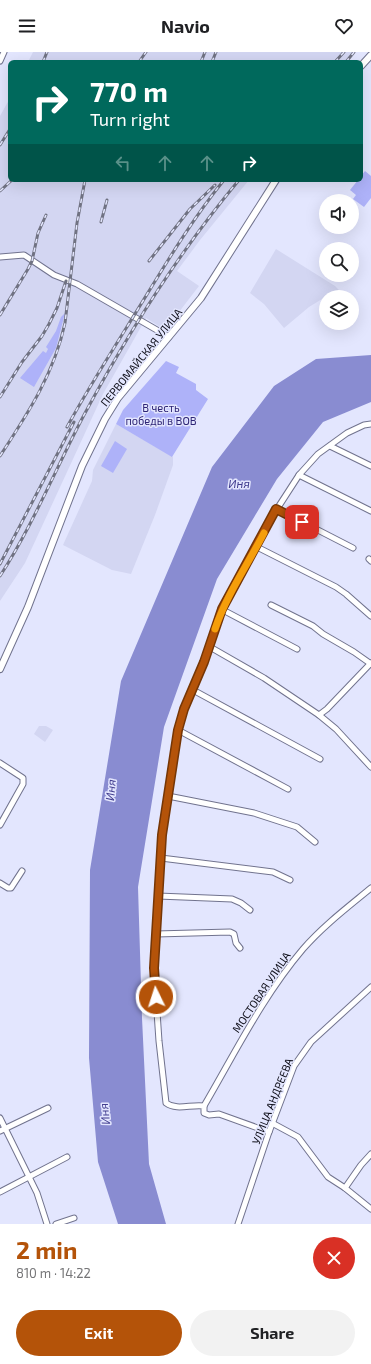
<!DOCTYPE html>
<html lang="en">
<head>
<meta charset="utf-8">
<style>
  body { margin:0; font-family:"Exo 2",sans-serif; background:#f2f2f2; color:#202124; height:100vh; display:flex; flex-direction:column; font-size:15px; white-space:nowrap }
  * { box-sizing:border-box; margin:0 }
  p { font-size:13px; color:#757577 }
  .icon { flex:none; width:22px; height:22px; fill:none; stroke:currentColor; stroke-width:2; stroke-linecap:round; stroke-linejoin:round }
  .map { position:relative; height:1172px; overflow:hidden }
  .details { display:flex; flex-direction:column; background:#fff; flex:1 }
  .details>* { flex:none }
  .top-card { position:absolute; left:8px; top:8px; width:355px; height:122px; border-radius:6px; box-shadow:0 4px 16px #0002; background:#00695c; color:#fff; overflow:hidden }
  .buttons { position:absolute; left:319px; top:142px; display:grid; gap:8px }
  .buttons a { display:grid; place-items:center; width:40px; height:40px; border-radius:50%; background:#fff; box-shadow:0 4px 16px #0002; font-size:20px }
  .pin { position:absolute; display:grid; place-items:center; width:34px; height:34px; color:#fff; margin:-17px; border-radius:8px; box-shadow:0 2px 6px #0006 }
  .me { position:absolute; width:44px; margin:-22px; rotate:356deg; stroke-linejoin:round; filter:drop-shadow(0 0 3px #0008) }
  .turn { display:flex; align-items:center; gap:14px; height:84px; padding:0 16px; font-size:18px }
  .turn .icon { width:52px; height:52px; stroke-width:2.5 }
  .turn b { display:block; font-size:28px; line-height:34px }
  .lanes { display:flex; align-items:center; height:38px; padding:0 16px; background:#0003; justify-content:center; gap:20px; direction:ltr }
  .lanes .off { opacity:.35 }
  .round { display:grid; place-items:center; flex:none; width:42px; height:42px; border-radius:21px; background:#f2f2f2 }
  .headline { display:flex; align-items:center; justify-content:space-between; height:68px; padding:0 16px }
  h1 { font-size:24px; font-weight:700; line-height:30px; color:#b45309 }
  .action { display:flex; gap:8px; margin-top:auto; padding:8px 16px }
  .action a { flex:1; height:46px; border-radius:24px; background:#b45309; color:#fff; font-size:16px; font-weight:700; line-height:46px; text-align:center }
  .action a+a { background:#f2f2f2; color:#202124 }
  header { display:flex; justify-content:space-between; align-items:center; height:52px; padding:0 16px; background:#fff; font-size:18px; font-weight:700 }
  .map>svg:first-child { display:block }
  .built { fill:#d3d6f2 }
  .green { fill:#aeb2f9 }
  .water { fill:#898cd1 }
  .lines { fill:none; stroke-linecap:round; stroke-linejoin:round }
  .minor-casing { stroke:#71738e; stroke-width:7 }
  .major-casing { stroke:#71738e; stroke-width:8 }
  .minor { stroke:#fff; stroke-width:5 }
  .major { stroke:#fff; stroke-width:6 }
  .rail-casing { stroke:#707282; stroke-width:3 }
  .rail { stroke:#e3e6fe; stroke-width:1.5; stroke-dasharray:4.5; stroke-linecap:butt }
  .route-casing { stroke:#753606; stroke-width:10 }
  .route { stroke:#b45309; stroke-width:7 }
  .slow { stroke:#f59e0b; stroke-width:7 }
  .labels { text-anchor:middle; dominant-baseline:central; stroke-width:3; stroke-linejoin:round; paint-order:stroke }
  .street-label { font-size:11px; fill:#0f0f19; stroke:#e3e6fe }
  .park-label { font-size:11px; fill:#2d2475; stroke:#e3e6fe }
  .water-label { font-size:12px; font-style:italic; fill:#413d8f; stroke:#e3e6fe }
</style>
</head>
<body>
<header><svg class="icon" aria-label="menu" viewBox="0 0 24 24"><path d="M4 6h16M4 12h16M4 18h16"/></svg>Navio<svg class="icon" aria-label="heart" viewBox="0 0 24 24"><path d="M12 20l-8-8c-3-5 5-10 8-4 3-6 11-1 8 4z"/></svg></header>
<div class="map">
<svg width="371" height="1172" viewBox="0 0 371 1172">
  <rect width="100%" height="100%" fill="#e3e6fe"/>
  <g class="built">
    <path d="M33 0H355L347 10H28Z"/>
    <path d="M10 46V128H249L200 188 177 219 199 234 165 278 146 266 103 342 25 511 0 549V64Z"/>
    <path d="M276 197 335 234 341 240 322 247 309 255 284 276 264 252 250 241Z"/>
    <path d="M116 372 173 405V413L155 463 131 522 112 518 63 493 92 429 93 418Z"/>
    <path d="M39 674H46L53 678 45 690 34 682Z"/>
  </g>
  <g class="green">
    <path d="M365 119 371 124V146L364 155 353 147 356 143 350 138 358 128H361V124Z"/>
    <path d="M65 261 56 296 34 335 20 326 43 299 46 301 48 297 46 295 56 279 61 265Z"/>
    <path d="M166 309 179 315 176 321 196 332V338L208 347 172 405 116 372 123 358Z"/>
    <path d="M115 389 127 397 113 421 101 414Z"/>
  </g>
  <path class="water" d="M371 303V350L323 370 277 427 217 527 164 675 138 835 142 966 149 1112 166 1172H118L98 1110 89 1006 90 818 121 629 212 415 274 334 316 307Z"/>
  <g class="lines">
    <g class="minor-casing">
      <g id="minor">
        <path d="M0 9 4 0"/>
        <path d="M0 205 24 203 54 223 77 232 169 285"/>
        <path d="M330 394 371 414"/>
        <path d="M299 423 371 459"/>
        <path d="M277 457 353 496"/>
        <path d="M257 495 336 535 346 542 371 564"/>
        <path d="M369 507 371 509"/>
        <path d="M271 553 313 574 323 582 354 600 371 612"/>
        <path d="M221 557 297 597"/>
        <path d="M210 595 264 626 319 663 327 657 371 611"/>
        <path d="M193 638 320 707"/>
        <path d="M319 663 336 677 371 715"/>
        <path d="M178 678 288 737"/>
        <path d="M0 711 23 726V732L0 773"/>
        <path d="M168 744 254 761 297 775 315 790"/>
        <path d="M161 806 273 820 290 828"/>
        <path d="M0 831 8 836H11L22 819"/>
        <path d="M158 844 232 847 241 851 250 858"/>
        <path d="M156 882 230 880 234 882 236 891 240 896"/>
        <path d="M204 1054C235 1001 263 944 303 897 323 874 348 855 371 836"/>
        <path d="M0 1066 37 1141 47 1172"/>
        <path d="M272 1071 298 1085 328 1125 345 1136 371 1157"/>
        <path d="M0 1079 48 1056"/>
        <path d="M269 1080 219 1062 209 1063 204 1061V1054C191 1052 177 1059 166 1051L159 989 154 916 162 783 178 678 184 657 204 610 221 557 277 457 299 423 318 402 347 381 364 373 371 372"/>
        <path d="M345 1136 361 1113 371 1102"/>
        <path d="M0 1140 67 1105"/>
        <path d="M56 1172 74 1166"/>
        <path d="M238 1172 269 1080 294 1014 311 990 371 935"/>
      </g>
    </g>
    <g class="major-casing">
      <g id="major">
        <path d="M361 14 371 3"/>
        <path d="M0 617 28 555 82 414 105 367 118 346 201 246 276 128"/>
      </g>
    </g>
    <use href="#minor" class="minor"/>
    <use href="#major" class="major"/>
    <g class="rail-casing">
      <g id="rail">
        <path d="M43 10 47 0"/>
        <path d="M139 10 146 0"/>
        <path d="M201 10 205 0"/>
        <path d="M212 10 216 0"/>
        <path d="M335 10 344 0"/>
        <path d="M346 10 354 0"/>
        <path d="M0 93 10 77"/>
        <path d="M0 139 12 128"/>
        <path d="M101 170 107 148"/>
        <path d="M149 209 190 157 215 133"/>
        <path d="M0 263 28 217 32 209 38 181 46 163"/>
        <path d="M0 345 22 310 42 284 49 272 57 256 66 229"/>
        <path d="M67 375C85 342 105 310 125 278 157 227 186 175 224 128"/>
        <path d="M0 404C28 361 54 322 65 271L77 171 85 128"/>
        <path d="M0 512 74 370"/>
        <path d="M0 524C33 473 56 416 84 363 128 281 179 200 239 128"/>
      </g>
    </g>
    <use href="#rail" class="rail"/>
  </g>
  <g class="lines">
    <g class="route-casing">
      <path id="route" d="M156 945 154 916 162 783 178 678 184 657 204 610 222 557 276 457 302 470"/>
    </g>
    <use href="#route" class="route"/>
    <path class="slow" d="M215 577C227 542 247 514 264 481"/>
  </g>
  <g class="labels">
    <g class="street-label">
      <text transform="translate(141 305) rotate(-51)">ПЕРВОМАЙСКАЯ УЛИЦА</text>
      <text transform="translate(261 940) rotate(-56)">МОСТОВАЯ УЛИЦА</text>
      <text transform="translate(272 1049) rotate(-68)">УЛИЦА АНДРЕЕВА</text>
    </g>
    <g class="park-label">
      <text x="161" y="355">В честь<tspan x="161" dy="13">победы в ВОВ</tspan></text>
    </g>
    <g class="water-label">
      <text x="239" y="431">Иня</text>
      <text transform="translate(110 738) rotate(-85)">Иня</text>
      <text transform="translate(104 1062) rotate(-97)">Иня</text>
    </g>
  </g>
</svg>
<div class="buttons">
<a><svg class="icon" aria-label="sound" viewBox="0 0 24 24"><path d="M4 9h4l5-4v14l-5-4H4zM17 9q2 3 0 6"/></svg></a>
<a><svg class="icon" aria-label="search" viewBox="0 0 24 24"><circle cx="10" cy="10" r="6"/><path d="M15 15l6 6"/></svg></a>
<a><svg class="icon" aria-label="layers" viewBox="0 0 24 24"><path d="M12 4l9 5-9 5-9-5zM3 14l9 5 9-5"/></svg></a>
</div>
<div class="pin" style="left:302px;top:470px;background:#d93025"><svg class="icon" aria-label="arrive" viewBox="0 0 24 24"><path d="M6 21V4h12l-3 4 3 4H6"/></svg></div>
<svg class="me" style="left:156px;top:945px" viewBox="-20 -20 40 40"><circle r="17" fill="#b45309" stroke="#fff" stroke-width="3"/><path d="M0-11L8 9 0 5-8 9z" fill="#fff"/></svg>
<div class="top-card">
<div class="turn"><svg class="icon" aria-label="right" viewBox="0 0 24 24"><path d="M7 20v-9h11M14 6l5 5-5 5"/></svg><div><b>770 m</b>Turn right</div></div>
<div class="lanes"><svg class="icon off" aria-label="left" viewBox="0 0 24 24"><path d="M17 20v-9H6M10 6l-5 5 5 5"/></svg><svg class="icon off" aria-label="ahead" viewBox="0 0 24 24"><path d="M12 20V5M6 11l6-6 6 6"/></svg><svg class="icon off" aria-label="ahead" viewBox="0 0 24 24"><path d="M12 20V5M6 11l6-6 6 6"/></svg><svg class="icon" aria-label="right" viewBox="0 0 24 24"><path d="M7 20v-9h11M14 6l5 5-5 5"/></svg></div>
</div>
</div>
<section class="details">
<div class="headline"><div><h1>2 min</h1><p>810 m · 14:22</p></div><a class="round" style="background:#d93025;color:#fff"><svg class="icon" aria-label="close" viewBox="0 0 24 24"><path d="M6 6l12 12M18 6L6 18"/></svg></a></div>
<div class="action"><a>Exit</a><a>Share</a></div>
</section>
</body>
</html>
